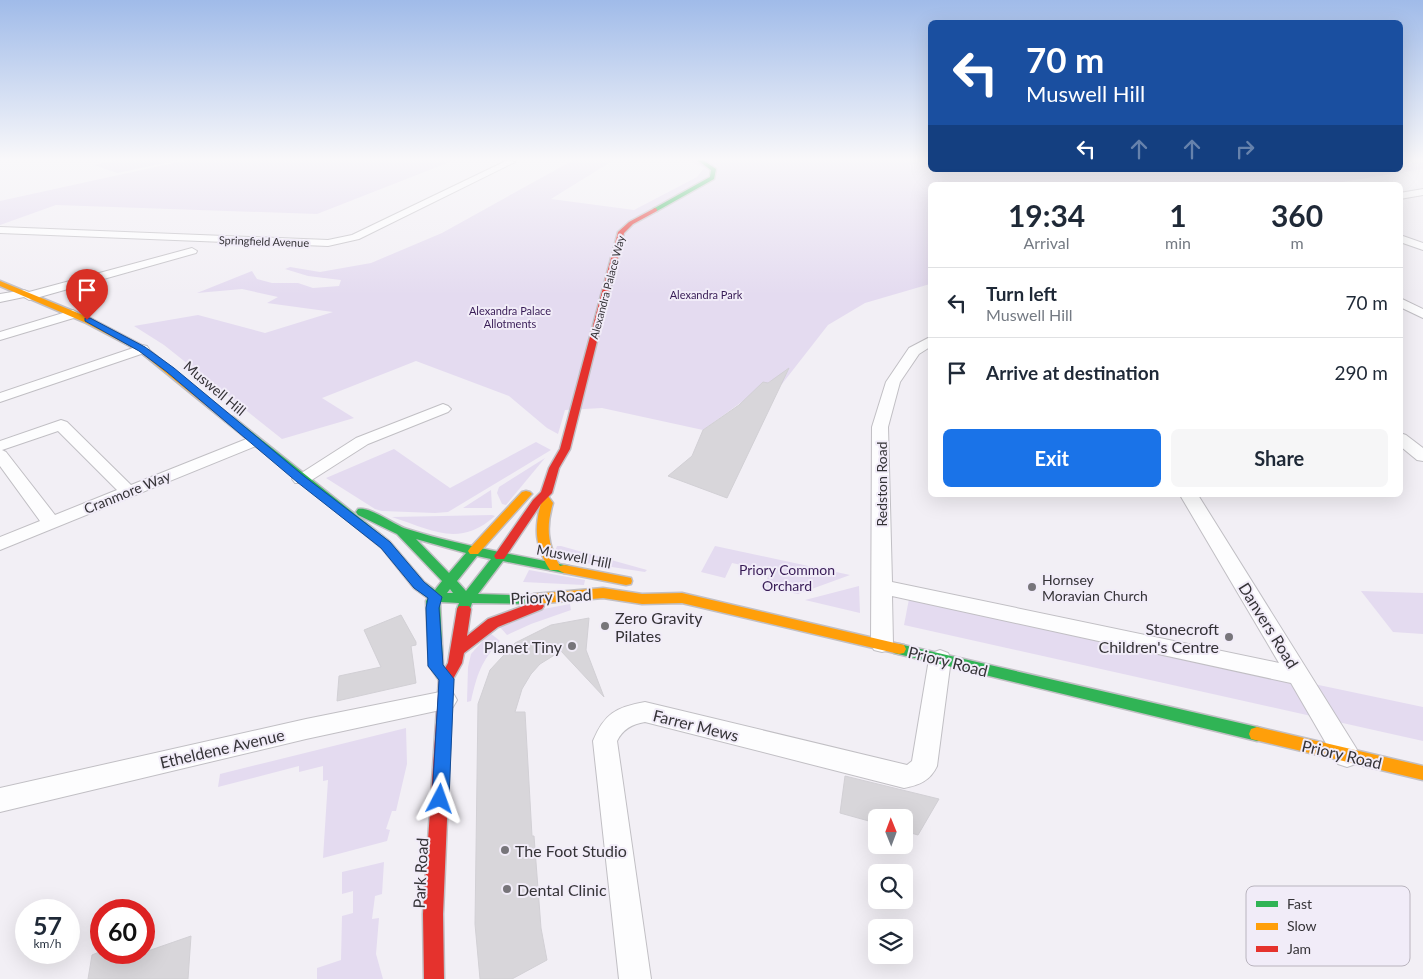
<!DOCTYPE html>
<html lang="en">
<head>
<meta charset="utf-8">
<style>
  body { margin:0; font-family:Lato,sans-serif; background:#f6f6f7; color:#1f2937; height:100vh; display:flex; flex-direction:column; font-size:19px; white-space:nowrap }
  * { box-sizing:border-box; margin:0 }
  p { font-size:16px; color:#747a83 }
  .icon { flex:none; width:28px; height:28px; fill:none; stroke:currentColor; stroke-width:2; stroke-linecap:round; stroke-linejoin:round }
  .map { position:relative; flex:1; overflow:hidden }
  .details { position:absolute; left:928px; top:182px; width:475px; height:315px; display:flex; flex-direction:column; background:#fff; border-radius:8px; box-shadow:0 5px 20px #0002 }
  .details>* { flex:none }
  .top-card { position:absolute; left:928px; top:20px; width:475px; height:152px; border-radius:8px; box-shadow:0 5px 20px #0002; background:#1a4fa0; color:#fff; overflow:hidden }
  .needle { width:32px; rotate:359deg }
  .fabs { position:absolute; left:868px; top:809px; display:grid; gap:10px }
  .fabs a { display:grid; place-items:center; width:45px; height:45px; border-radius:8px; background:#fff; box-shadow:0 5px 20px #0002; font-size:25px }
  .speed { position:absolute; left:15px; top:899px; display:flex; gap:10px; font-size:25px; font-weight:700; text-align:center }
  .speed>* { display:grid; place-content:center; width:65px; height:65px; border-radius:50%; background:#fff; box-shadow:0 5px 20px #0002; line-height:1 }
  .speed small { font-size:12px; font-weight:400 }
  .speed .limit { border:8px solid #d22; background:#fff; color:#111 }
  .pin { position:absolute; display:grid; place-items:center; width:42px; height:42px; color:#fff; margin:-51px -21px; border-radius:50% 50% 50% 0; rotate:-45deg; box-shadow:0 0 5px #0007 }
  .pin .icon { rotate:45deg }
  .me { position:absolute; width:55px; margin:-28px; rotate:4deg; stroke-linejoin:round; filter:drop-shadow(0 0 4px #0008) }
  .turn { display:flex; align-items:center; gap:18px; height:105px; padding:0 15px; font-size:22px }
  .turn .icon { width:65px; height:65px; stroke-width:2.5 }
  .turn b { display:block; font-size:35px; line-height:42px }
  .lanes { display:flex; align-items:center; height:48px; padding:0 15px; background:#0003; justify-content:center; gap:25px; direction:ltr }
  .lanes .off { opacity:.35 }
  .eta { display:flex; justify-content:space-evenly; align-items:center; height:85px; text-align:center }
  .eta b { font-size:30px; font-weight:700; line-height:35px }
  .button { display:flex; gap:10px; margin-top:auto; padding:10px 15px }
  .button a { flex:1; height:58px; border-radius:8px; background:#1a73e8; color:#fff; font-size:20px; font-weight:700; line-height:58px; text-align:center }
  .button a+a { background:#f6f6f7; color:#1f2937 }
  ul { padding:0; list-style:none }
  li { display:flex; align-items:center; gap:15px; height:70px; padding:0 15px; border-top:1px solid #e0e1e3 }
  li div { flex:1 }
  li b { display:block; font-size:19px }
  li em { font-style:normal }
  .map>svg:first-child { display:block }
  .green { fill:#e4dbf0 }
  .building { fill:#d8d6da; stroke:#d2d0d5 }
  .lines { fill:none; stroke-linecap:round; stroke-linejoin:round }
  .street-casing { stroke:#c1bfc4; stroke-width:2 }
  .fast-casing { stroke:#c1bfc4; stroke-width:3 }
  .slow-casing { stroke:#c1bfc4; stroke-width:3 }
  .jam-casing { stroke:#c1bfc4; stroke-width:3 }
  .street { fill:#fdfdfe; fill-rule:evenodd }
  .fast { fill:#30b455; fill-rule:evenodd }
  .slow { fill:#ff9f0a; fill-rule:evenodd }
  .jam { fill:#e5322d; fill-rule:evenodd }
  .route { fill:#1a73e8; stroke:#114b97 }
  .poi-dot { fill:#77757a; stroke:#f1ecf8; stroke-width:2 }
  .labels { text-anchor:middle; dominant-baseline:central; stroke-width:4; stroke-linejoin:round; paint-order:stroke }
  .far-street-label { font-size:11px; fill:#353337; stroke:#f1ecf8 }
  .far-park-label { font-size:11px; fill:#381c56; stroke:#f1ecf8 }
  .street-label { font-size:14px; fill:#353337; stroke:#f1ecf8 }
  .park-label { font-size:14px; fill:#381c56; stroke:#f1ecf8 }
  .poi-label { font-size:14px; fill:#353337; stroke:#f1ecf8; text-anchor:start }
  .near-street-label { font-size:16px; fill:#353337; stroke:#f1ecf8 }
  .near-poi-label { font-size:16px; fill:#353337; stroke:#f1ecf8; text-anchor:start }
  .key { fill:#f1ecf8; stroke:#b9b4be; stroke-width:1 }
  .key-label { font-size:14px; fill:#353337 }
</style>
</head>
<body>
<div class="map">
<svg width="1423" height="979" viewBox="0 0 1423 979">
  <rect width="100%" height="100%" fill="#f2eff5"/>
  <g class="green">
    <path d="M126 158 134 161 149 158H190L117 173 94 165Z"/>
    <path d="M196 158H460L317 214 56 205 0 225V201Z"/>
    <path d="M577 158H617L551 199 634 210 697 177 704 168 689 161 645 158H930V170H1400V158H1423V169L1324 185H930V284L865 303 828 325 782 384 772 380 703 430 602 408 565 410 558 434 547 428 509 396 416 361 322 398 354 418 282 439 164 345 134 326 198 315 265 333 333 312 267 303 278 297 242 289 197 293 252 271 257 279 272 283H298L313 288 339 286 341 280 308 276 285 269 290 267 320 272 371 263 442 233Z"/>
    <path d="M536 442 551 450 448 512 435 513 382 511 375 509 326 478 394 449 450 488Z"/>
    <path d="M545 458 506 505 502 504 497 493 499 487Z"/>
    <path d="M491 490 492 508H463Z"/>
    <path d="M492 515 495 516C459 548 432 530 392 517Z"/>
    <path d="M557 546H561L647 570 645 572 572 561 555 551Z"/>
    <path d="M715 546 850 575 798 594 764 587 770 571 732 563 725 578 701 572Z"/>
    <path d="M529 570 585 580 584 585 523 582Z"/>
    <path d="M859 586 860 613 805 600Z"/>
    <path d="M1361 591 1423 593V634L1393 632Z"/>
    <path d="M909 599 1423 707V741L904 625Z"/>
    <path d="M570 604 571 610 531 624 507 635 499 626 527 612Z"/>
    <path d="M490 633 500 641C481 661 477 675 471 701L467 702 468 667 471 654Z"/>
    <path d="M406 728 407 764 396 811H392L386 829 390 830 387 841 323 858 328 780 323 781V766L299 772V766L218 787 220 774Z"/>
    <path d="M384 862 382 894 375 896 372 919 379 918 376 954 383 979H317V968L341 960 342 916 353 913V891L342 894V872Z"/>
  </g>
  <g class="building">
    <path d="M789 368 727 498 668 476 692 456 703 430 739 405 763 382 768 383Z"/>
    <path d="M401 615 416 642V645L411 646 416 683 337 701 339 676 381 667 364 630Z"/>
    <path d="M589 618 586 650 604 697 561 651 540 664 531 674 522 689 515 712H525L532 836H534L541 928 547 960 512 979H480L475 924 478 704 490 670 515 643 551 625Z"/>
    <path d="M845 776 939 799 918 835 904 831V818H876V823L840 813Z"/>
    <path d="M191 936 188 979H88L92 955 99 952H145Z"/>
  </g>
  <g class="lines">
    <g class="street-casing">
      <g id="street">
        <path d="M508 160 515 162 359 239 328 246 0 233V227L328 240 352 235Z"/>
        <path d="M1423 189V195L1400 199V193Z"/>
        <path d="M1400 235 1423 243V250L1400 242Z"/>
        <path d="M192 248 197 251 196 253 29 300 24 297 0 302V294L24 290 29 292Z"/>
        <path d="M1400 298 1423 309V318L1400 307Z"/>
        <path d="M73 310 79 314 77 317 0 340V332Z"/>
        <path d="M930 337V347L919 354 900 382 888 427 892 582 1279 663 1180 495H1198L1356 748 1360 756 1356 764 1347 767 1338 764 1291 683 892 596 893 644 890 650 882 652 874 650 871 644 872 427 886 382 909 348Z"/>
        <path d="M142 345 147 346 149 349 147 352 0 402V393Z"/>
        <path d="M443 404 448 406 451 409 448 412 368 444 307 483H295L292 479 356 438Z"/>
        <path d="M61 420 67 422 131 485 249 438 255 436 263 441 261 444 0 550V537L40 521 0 466V441ZM58 431 117 490 55 515 6 452 2 450Z"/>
        <path d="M1400 433 1406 435 1423 448V461L1417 460 1400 446Z"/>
        <path d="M940 650 948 653 951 659 937 766C930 781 919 785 904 788L645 722C632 724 623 729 617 741L651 979H619L593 741C604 714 616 707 645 702L907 765 912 761 929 659 932 653Z"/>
        <path d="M445 691 453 693 457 700 453 707 445 709 306 739 0 812V788L306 719Z"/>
      </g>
    </g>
    <g class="fast-casing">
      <g id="fast">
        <path d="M695 158H700L716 169 714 179 657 211H653V209L710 177 711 170Z"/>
        <path d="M229 416 233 417 390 542 424 582 435 590 442 581 397 534 358 515 356 512 358 509C370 506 394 525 407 529 458 545 511 554 564 565L569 566 570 569 569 572 564 573 503 561 478 594 539 596 541 599 539 602 534 604 472 603 469 612H459L457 609 459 603 440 602 443 665 453 679 451 683 446 685 441 683 429 666 426 601 428 598 414 588 382 548 225 421 224 419ZM416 539 466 553 449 573ZM477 556 491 559 466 591 457 581ZM450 589 453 593H447Z"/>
        <path d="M899 644 1257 727 1263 729 1265 734 1263 739 1257 741 894 653 892 649 894 645Z"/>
      </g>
    </g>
    <g class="slow-casing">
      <g id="slow">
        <path d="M0 281 90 318 145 347 234 419 229 422 225 421 139 351 84 322 0 286Z"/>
        <path d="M526 491 530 492 532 494 530 496 478 554H470L468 551 470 548 522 492Z"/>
        <path d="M544 495 548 496 553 503C546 526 547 545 560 566L564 565 626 577 631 578 632 581 631 584 626 585 564 573 558 570H550C535 547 534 529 541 503L538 498Z"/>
        <path d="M603 588 642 594 682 593 899 644 904 645 906 649 904 653 899 654 682 603 642 604 603 598 534 604 529 602 527 599 529 596 534 594Z"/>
        <path d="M1257 727 1423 766V780L1251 739 1249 734 1251 729Z"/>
      </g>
    </g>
    <g class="jam-casing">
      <g id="jam">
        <path d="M655 208 657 209V211L633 224 624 233 570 449 559 468 552 493 541 504 504 559H496L494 556 496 553 533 500 541 492 549 468 560 449 618 232 629 222Z"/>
        <path d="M537 601 542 603 544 606 542 609 498 627 464 653 462 663 453 679 443 914 444 979H424L423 914 439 679 448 663 457 609 459 606H469L471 609 467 636 488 619Z"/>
      </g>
    </g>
    <use href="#street" class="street"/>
    <use href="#fast" class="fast"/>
    <use href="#slow" class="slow"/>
    <use href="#jam" class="jam"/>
  </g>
  <linearGradient id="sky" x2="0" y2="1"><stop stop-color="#a0bbe9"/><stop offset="0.54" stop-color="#f9f8fa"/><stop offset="1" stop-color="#f9f8fa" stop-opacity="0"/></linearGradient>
  <rect width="1423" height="295" fill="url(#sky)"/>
  <path class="route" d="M85 318H90L145 347 174 368 305 477 390 542 424 582 442 597 439 608 443 665 454 679 449 799 446 805 440 807 434 805 432 799 439 680 428 666 426 608 428 598 414 588 381 548 297 482 167 372 139 351 85 321Z"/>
  <g class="poi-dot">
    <circle cx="1032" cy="587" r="5"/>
    <circle cx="605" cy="626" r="5"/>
    <circle cx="1229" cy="637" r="5"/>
    <circle cx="572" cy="646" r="5"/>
    <circle cx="505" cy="850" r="5"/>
    <circle cx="507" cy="889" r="5"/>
  </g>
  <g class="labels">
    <g class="far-street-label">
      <text transform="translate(264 241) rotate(2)">Springfield Avenue</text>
      <text transform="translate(607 287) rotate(-75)">Alexandra Palace Way</text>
    </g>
    <g class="far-park-label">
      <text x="706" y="294">Alexandra Park</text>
      <text x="510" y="310">Alexandra Palace<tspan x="510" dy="13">Allotments</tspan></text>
    </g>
    <g class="street-label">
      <text transform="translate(215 388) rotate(40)">Muswell Hill</text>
      <text transform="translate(881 484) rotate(-90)">Redston Road</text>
      <text transform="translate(127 492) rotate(-22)">Cranmore Way</text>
      <text transform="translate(574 556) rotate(11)">Muswell Hill</text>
    </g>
    <g class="park-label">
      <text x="787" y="569">Priory Common<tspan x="787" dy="16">Orchard</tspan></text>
    </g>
    <g class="poi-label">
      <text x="1042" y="579">Hornsey<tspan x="1042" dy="16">Moravian Church</tspan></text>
    </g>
    <g class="near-street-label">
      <text transform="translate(551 596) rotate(-3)">Priory Road</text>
      <text transform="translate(1269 625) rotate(58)">Danvers Road</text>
      <text transform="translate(948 661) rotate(14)">Priory Road</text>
      <text transform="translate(696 725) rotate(14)">Farrer Mews</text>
      <text transform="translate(222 748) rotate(-13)">Etheldene Avenue</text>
      <text transform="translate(1342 754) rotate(13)">Priory Road</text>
      <text transform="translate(420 873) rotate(-87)">Park Road</text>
    </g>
    <g class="near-poi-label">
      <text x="615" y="617">Zero Gravity<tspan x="615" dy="18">Pilates</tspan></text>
      <text x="1219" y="628" text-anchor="end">Stonecroft<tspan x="1219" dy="18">Children's Centre</tspan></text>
      <text x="562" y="646" text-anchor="end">Planet Tiny</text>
      <text x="515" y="850">The Foot Studio</text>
      <text x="517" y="889">Dental Clinic</text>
    </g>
  </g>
  <rect x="1246" y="886" width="164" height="80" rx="8" class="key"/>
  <rect x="1256" y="901" width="22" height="6" fill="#30b455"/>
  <rect x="1256" y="923" width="22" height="7" fill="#ff9f0a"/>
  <rect x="1256" y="946" width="22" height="6" fill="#e5322d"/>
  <g class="key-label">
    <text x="1287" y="909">Fast</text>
    <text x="1287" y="931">Slow</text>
    <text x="1287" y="954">Jam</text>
  </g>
</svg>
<div class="fabs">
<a><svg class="needle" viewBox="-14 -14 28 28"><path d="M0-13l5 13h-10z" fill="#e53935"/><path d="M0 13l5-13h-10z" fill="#747a83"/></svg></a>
<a><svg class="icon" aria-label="search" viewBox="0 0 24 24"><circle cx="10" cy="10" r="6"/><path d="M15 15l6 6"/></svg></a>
<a><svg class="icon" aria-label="layers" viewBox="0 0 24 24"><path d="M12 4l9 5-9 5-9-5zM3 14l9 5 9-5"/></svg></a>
</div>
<div class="speed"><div>57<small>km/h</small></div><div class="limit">60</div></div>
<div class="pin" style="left:87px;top:320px;background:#d93025"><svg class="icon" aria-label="arrive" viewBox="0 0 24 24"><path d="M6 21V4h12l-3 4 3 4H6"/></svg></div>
<svg class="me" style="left:440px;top:799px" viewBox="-20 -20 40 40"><path d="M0-17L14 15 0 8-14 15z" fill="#1a73e8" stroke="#fff" stroke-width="4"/></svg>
<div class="top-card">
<div class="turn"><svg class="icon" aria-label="left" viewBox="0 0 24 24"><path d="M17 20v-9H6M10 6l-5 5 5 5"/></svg><div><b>70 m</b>Muswell Hill</div></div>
<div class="lanes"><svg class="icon" aria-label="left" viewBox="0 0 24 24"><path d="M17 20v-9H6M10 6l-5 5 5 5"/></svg><svg class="icon off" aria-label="ahead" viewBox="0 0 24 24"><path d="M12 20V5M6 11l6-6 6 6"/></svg><svg class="icon off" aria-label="ahead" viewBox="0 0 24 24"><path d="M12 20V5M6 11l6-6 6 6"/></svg><svg class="icon off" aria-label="right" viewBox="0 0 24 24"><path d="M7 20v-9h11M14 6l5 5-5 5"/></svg></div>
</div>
<section class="details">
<div class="eta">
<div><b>19:34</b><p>Arrival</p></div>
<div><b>1</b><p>min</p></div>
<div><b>360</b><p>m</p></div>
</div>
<ul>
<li><svg class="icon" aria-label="left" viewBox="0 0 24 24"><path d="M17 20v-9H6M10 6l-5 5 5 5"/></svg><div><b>Turn left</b><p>Muswell Hill</p></div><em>70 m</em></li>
<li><svg class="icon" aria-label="arrive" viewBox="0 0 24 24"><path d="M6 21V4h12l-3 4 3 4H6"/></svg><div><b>Arrive at destination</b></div><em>290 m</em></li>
</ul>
<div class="button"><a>Exit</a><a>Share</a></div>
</section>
</div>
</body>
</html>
